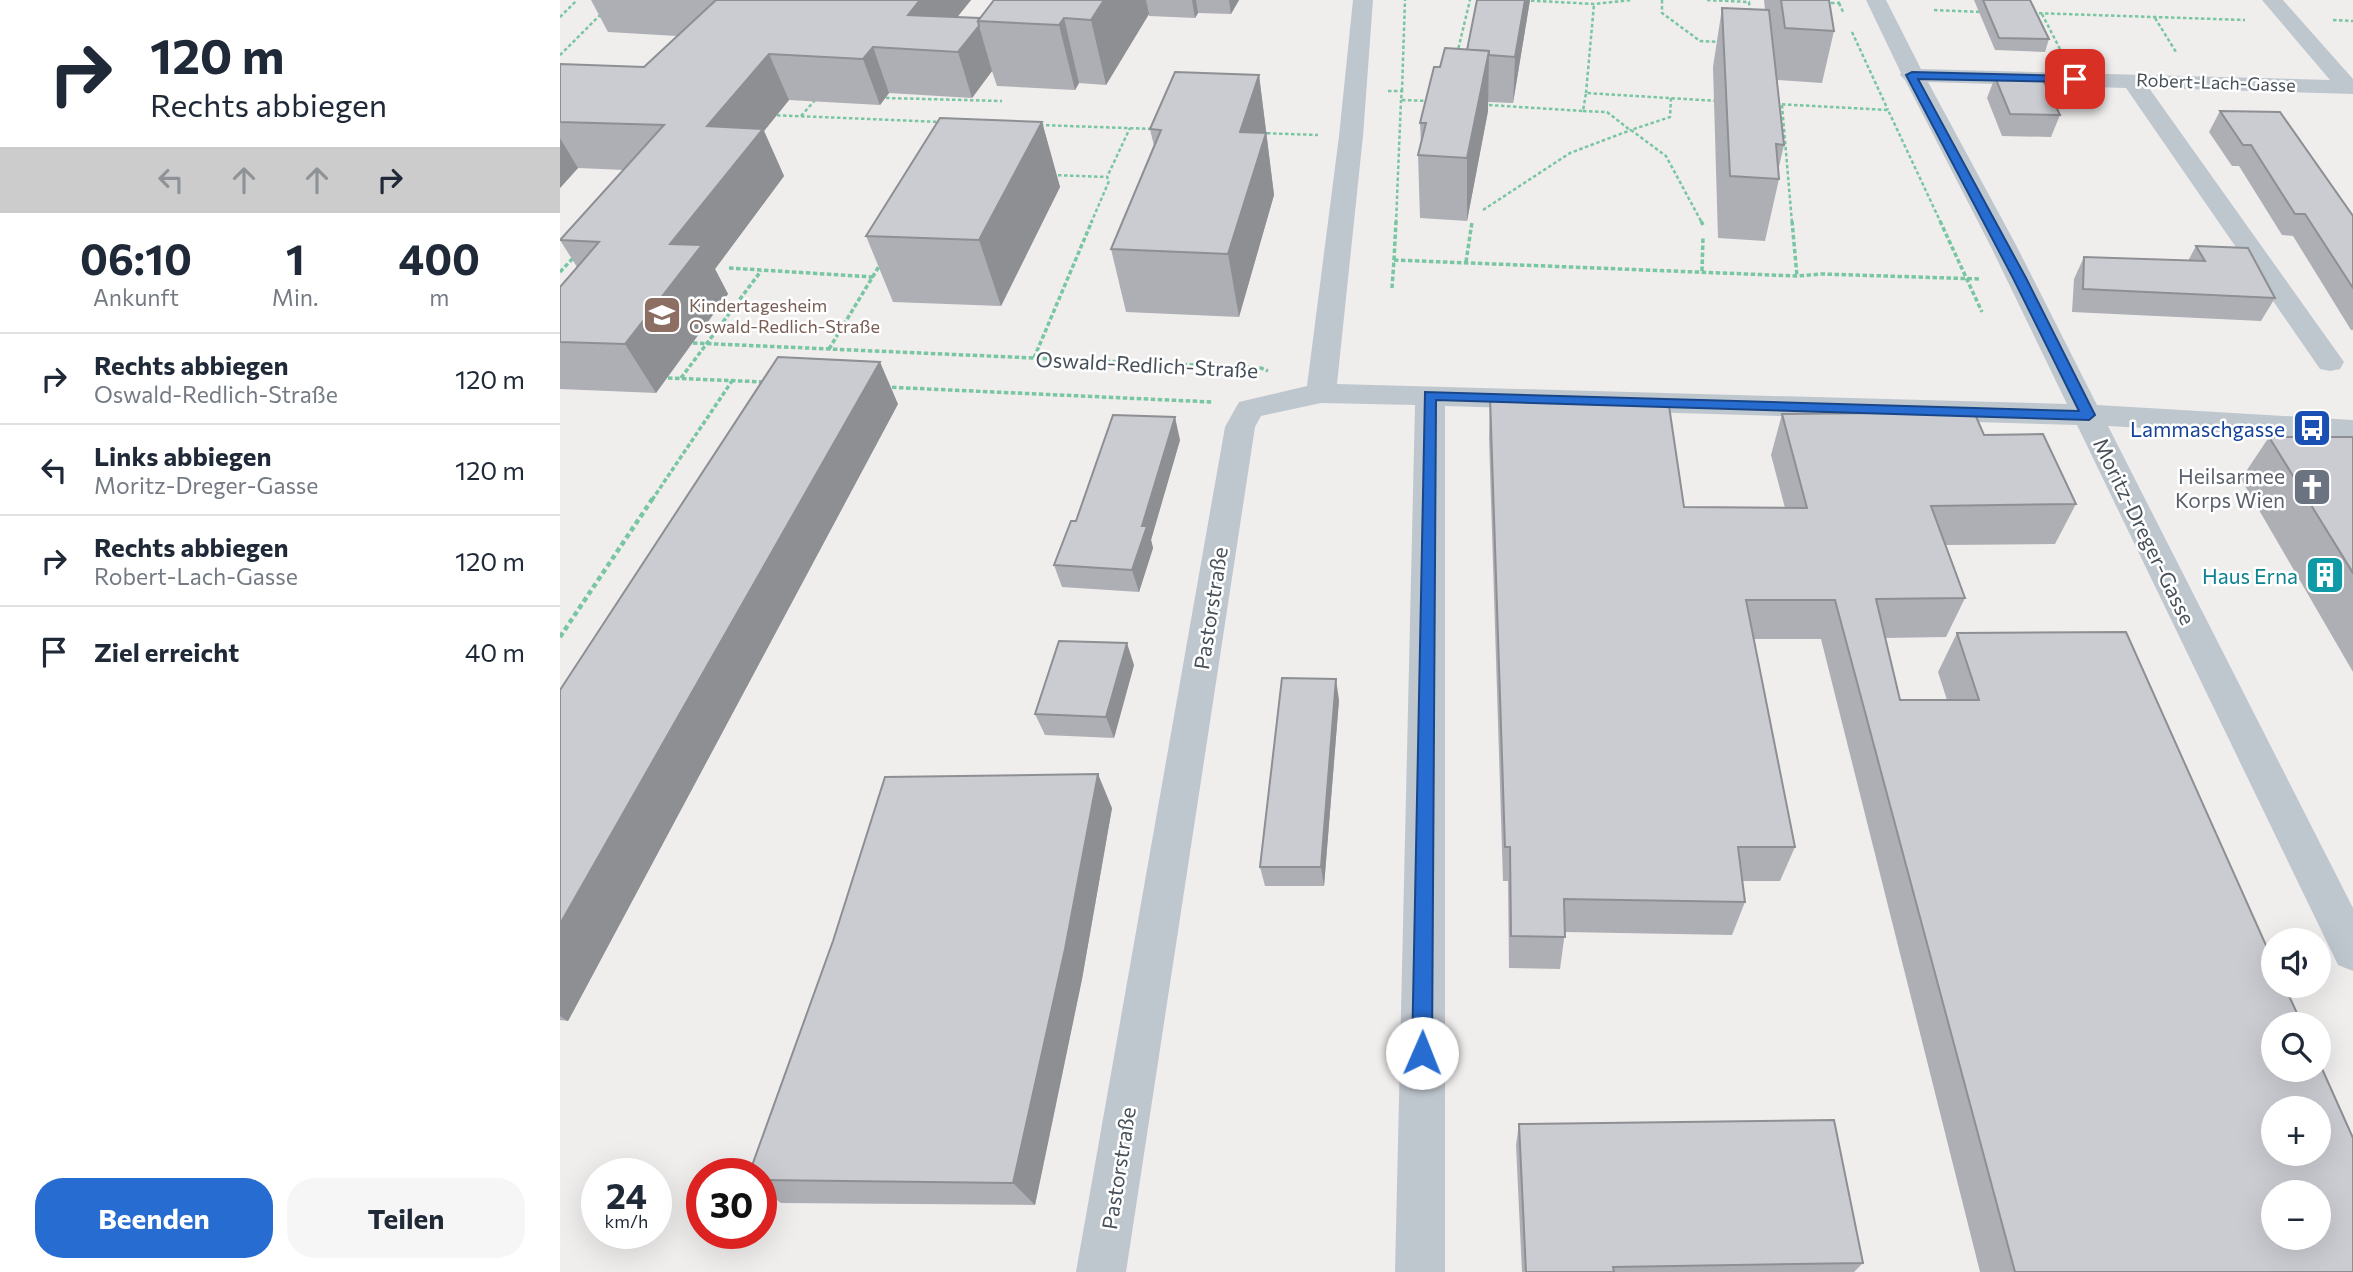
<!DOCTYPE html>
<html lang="de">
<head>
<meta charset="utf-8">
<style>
  body { margin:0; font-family:Commissioner,sans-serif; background:#f6f6f7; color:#1f2937; height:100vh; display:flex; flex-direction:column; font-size:26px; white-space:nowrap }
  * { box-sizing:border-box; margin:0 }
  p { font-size:23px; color:#747a83 }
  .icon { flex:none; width:38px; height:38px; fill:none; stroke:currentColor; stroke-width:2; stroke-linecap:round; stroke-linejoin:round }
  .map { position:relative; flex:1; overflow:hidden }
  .drawer { display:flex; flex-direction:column; background:#fff; width:560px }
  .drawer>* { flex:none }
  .banner { background:#fff; color:#1f2937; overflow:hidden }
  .buttons { position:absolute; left:1701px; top:928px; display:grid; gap:14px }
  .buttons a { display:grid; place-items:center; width:70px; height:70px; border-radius:50%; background:#fff; box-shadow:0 7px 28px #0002; font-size:35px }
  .speed { position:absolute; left:21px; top:1158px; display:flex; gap:14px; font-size:35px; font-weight:700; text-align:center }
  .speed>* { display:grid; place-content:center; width:91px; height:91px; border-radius:50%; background:#fff; box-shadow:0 7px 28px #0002; line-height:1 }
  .speed small { font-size:18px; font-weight:400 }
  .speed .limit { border:10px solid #d22; background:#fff; color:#111 }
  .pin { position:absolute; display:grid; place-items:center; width:60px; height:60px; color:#fff; margin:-30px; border-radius:14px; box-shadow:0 4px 10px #0006 }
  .me { position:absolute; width:77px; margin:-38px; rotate:1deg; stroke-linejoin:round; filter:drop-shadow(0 0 5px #0008) }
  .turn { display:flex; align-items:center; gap:24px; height:147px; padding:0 35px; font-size:32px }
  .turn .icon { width:91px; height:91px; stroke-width:2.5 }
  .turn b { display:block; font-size:49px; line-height:60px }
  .lanes { display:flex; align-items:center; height:66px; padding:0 35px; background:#0003; justify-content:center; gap:35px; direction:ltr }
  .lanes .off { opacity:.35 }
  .eta { display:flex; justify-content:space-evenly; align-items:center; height:119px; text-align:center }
  .eta b { font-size:42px; font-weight:700; line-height:49px }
  .button { display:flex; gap:14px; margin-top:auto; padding:14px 35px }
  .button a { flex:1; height:80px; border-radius:28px; background:#266cd1; color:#fff; font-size:28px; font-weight:700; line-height:80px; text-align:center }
  .button a+a { background:#f6f6f7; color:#1f2937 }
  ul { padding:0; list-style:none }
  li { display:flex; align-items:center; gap:21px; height:91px; padding:0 35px; border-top:2px solid #e0e1e3 }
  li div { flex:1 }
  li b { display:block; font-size:26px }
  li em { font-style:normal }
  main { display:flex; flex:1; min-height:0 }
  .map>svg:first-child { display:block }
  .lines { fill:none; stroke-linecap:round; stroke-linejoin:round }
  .path-far2 { stroke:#78c6a2; stroke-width:2.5; stroke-dasharray:3.5 2.5; stroke-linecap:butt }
  .path-far1 { stroke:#78c6a2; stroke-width:3.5; stroke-dasharray:4.5 2.5; stroke-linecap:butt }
  .path { stroke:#78c6a2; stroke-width:4.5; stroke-dasharray:5 3.5; stroke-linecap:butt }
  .minor { fill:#bfc7ce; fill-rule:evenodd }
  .wall { fill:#aeafb5 }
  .shaded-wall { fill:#8d8f93 }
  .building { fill:#caccd2; stroke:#8d8f93; stroke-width:2; fill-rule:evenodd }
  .route { fill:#266cd1; stroke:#194688; stroke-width:2 }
  .labels { text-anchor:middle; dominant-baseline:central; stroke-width:5; stroke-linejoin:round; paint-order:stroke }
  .far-street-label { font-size:18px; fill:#475059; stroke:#fff }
  .far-education-label { font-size:18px; fill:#785e54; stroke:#fff; text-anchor:start }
  .street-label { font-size:21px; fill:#475059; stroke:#fff }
  .transit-label { font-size:21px; fill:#164399; stroke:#fff; text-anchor:end }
  .worship-label { font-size:21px; fill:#5b616d; stroke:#fff; text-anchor:end }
  .culture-label { font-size:21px; fill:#0d838f; stroke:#fff; text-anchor:end }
</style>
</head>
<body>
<main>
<section class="drawer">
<div class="banner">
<div class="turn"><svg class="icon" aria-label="right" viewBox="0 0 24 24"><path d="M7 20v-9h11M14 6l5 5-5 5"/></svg><div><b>120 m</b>Rechts abbiegen</div></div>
<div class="lanes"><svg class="icon off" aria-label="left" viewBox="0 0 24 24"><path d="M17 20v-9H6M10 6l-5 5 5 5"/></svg><svg class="icon off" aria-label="ahead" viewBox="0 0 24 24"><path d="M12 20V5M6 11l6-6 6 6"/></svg><svg class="icon off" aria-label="ahead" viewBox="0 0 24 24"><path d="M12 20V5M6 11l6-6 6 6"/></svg><svg class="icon" aria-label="right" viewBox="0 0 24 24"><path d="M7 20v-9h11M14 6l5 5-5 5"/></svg></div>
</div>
<div class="eta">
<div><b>06:10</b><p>Ankunft</p></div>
<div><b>1</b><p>Min.</p></div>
<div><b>400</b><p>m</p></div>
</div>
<ul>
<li><svg class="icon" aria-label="right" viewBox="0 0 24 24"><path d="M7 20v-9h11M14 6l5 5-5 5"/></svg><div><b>Rechts abbiegen</b><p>Oswald-Redlich-Straße</p></div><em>120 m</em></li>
<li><svg class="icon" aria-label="left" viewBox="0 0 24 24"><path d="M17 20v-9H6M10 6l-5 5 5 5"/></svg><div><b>Links abbiegen</b><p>Moritz-Dreger-Gasse</p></div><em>120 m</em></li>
<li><svg class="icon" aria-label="right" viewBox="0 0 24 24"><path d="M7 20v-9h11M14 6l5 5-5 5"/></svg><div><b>Rechts abbiegen</b><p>Robert-Lach-Gasse</p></div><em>120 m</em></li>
<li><svg class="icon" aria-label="arrive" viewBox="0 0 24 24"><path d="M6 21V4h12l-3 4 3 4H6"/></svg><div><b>Ziel erreicht</b></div><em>40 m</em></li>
</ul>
<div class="button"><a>Beenden</a><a>Teilen</a></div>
</section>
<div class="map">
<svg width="1793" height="1272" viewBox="0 0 1793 1272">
  <rect width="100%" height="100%" fill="#f0eded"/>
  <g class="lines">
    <g class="path-far2">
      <path d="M959 0 1034 4 1072 0"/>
      <path d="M1102 0V13L1140 41 1160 42"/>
      <path d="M1147 0 1189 2 1190 14"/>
      <path d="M1265 3H1279L1277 0"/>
      <path d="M1279 3 1284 14"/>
      <path d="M1374 10 1422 12"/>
      <path d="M1473 13 1685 20"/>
      <path d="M1482 14 1501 51"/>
      <path d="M0 17 17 0"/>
      <path d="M1595 18 1616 52"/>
      <path d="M1773 20 1793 21"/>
      <path d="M1292 32 1328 110"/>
      <path d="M897 54 910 0"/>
      <path d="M0 55 41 14"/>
      <path d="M828 91H842L841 100 869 101"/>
      <path d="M842 91 845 0"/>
      <path d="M1026 93 1034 4"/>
      <path d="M326 98 442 101"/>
      <path d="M1111 98 1110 117 1071 130 1106 156 1142 223"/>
      <path d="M1216 104 1328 110 1381 223"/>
      <path d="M929 105 1023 111 1026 93 1158 101"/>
      <path d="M1222 105 1232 223"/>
      <path d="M1023 111 1047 112 1070 130"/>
      <path d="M211 115 381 122"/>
      <path d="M241 116 256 99"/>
      <path d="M480 125 594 129"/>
      <path d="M701 133 758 135"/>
      <path d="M492 175 547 177"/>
      <path d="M923 210 1010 153 1071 130"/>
      <path d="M531 223 549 181 547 177 570 128"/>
      <path d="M836 223 841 100"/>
    </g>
    <g class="path-far1">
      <path d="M1141 221 1143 225"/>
      <path d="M1232 221 1237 276"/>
      <path d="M1380 221 1422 312"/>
      <path d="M834 260 836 221"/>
      <path d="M906 262 912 222"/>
      <path d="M169 268 313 277"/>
      <path d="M1142 271 1143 237"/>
      <path d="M0 272 16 255"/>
      <path d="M832 288 834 260 1237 276 1262 274 1420 279"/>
      <path d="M133 343 701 368 708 371"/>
      <path d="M269 349 321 263"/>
      <path d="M474 358 532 221"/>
      <path d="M108 378 205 382"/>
      <path d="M121 378 201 271"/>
      <path d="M325 387 652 402"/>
      <path d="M92 500 172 381"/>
    </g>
    <path class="path" d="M0 637 93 498"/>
    <path class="minor" d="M793 0H813L803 136 777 384 1507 404 1430 245 1345 80 1340 75 1341 73 1306 0H1326L1361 69 1770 80 1702 0H1723L1793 79V94L1589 88 1784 362 1780 369 1770 371 1760 369 1566 88 1368 82 1456 245 1537 405 1793 420V440L1548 426 1793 908V971L1778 965 1517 425 885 406V1272H835L855 405 761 403 701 416 695 427 566 1272H516L665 427 679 402 747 386 779 136Z"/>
  </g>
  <g class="wall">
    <path d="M31 0H411L397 17 419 18 434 0H679L671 14 638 13 635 18 589 16V14L546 85 519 83 515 90 437 86 432 71 412 98 329 93 320 105 229 100 204 131 224 176 155 269 168 294 96 393 0 389V287L17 267 0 240 64 170 18 168 0 188V64L84 67 117 36 48 32Z"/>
    <path d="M917 0H970L953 103 928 102V111L907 221 860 218 858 155 861 145 860 123 880 67 907 50Z"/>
    <path d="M1204 0H1269L1274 31 1262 83 1217 80 1224 145 1218 171 1219 179 1205 241 1158 238 1153 67 1162 8 1205 10Z"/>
    <path d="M1414 0H1470L1489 39 1485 52 1435 50Z"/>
    <path d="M699 75 714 195 679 317 566 312 551 249 594 146 590 129Z"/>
    <path d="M1435 77 1500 115 1491 137 1442 136 1427 98Z"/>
    <path d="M1660 111 1793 216V330H1791L1733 236 1722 235 1679 166H1672L1649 132Z"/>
    <path d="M482 122 500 187 441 306 333 302 306 236Z"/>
    <path d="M1636 246 1715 298 1701 321 1512 312 1514 279 1524 257 1628 261Z"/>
    <path d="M930 397 1124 507 1225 508 1211 455 1222 414 1424 435 1516 504 1495 544 1386 545 1405 598 1386 637 1325 638 1340 700H1387L1378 672 1397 633 1793 1272H1420L1261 639H1194L1235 847 1220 881H1182L1185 902 1172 935 1005 932 1000 969 949 968 948 881H943L929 438Z"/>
    <path d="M338 404 8 1021 0 1020V690Z"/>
    <path d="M1709 437H1793V672L1681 479Z"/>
    <path d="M620 440 591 540 593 548 579 592 502 587 494 565 516 521Z"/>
    <path d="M574 665 554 738 485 735 475 714Z"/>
    <path d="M779 700 764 886H705L700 867Z"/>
    <path d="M552 808 522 979 475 1205 221 1203 201 1189V1174Z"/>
    <path d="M959 1124 1303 1263 1294 1272H962L956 1145Z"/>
  </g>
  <g class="shaded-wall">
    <path d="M360 0H411L371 50 348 15Z"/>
    <path d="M544 0H586L589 14 546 85 531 20Z"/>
    <path d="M632 0H636L638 13 635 18Z"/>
    <path d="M669 0H679L671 14Z"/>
    <path d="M965 0H970L953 103 955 57Z"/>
    <path d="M504 18 519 83 515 90 499 25Z"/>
    <path d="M419 26 432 71 412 98 398 52Z"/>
    <path d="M313 47 329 93 320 105 303 59Z"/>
    <path d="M929 51 928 111 907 221V158Z"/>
    <path d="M209 54 229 100 204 131 224 176 155 269 168 294 96 393 65 344 110 244 147 126Z"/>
    <path d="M699 75 714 195 679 317 668 254 680 132Z"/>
    <path d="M482 122 500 187 441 306 419 240Z"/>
    <path d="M0 138 18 168 0 188Z"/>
    <path d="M320 362 338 404 8 1021 0 1016V924Z"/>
    <path d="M615 417 620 440 591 540 593 548 579 592 572 570 582 526Z"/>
    <path d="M567 643 574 665 554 738 546 717Z"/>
    <path d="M776 679 779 700 764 886 761 867Z"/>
    <path d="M538 774 552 808 522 979 475 1205 453 1183Z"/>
  </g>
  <g class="building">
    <path d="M156 0H360L348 15 419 18 418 21 419 26 398 52 313 47 303 59 209 54 147 126 203 129 110 244 142 245 65 344 0 342V287L39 242 0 240 104 125 0 122V64L84 67Z"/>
    <path d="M434 0H544L531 20 504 18 499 25 418 21Z"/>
    <path d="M917 0H965L955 57 929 55V51L907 50Z"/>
    <path d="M1221 0H1269L1274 31 1225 28Z"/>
    <path d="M1423 0H1470L1489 39 1439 38Z"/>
    <path d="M1162 8 1209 10 1224 145 1216 144 1219 179 1170 176Z"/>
    <path d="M885 48 929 51 907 158 858 155 866 123H860L874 67H880Z"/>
    <path d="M615 72 699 75 680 132 706 133 668 254 551 249 601 130 590 129Z"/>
    <path d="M1435 77 1482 78 1500 115 1450 114Z"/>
    <path d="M1660 111 1720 112 1793 216V288L1745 214H1735L1691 145H1683Z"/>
    <path d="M380 118 482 122 419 240 306 236Z"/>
    <path d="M1636 246 1688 248 1715 298 1523 289 1524 257 1645 261Z"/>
    <path d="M218 357 320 362 0 924V690Z"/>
    <path d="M930 397 1109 406 1124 507 1247 508 1222 414 1414 412 1424 435 1483 434 1516 504 1371 506 1405 598 1316 599 1340 700H1419L1397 633 1566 632 1713 961V985H1724L1742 1024H1713V1069H1759V1062L1793 1138V1272H1455L1275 600H1186L1235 847H1178L1185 902 1004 899 1005 937 951 936 950 847H945ZM1713 1108H1759V1153H1713ZM1713 1192H1759V1237H1713Z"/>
    <path d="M553 415 615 417 582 526H587L572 570 494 565 511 521H516Z"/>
    <path d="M1709 437H1793V573Z"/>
    <path d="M499 641 567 643 546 717 475 714Z"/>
    <path d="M722 678 776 679 761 867H700Z"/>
    <path d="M538 774 505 949 453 1183 201 1180V1174H189L273 941 325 777Z"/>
    <path d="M1274 1120 1303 1263 1053 1267 1054 1272H966L959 1124Z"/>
  </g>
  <path class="route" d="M1352 72 1515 76 1520 79 1515 82 1358 79 1466 278 1535 415 1529 420 876 400 872 1053 869 1060 862 1063 855 1060 852 1053 865 392 1519 411 1453 278 1346 75Z"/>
  <defs>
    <g id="school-square" transform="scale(2.0125)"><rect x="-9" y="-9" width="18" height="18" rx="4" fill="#8d6e63" stroke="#fff"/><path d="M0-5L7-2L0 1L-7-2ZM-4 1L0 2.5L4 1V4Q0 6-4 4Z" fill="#fff"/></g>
    <g id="bus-square" transform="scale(2.0125)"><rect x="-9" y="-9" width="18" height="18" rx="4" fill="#1a4fb4" stroke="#fff"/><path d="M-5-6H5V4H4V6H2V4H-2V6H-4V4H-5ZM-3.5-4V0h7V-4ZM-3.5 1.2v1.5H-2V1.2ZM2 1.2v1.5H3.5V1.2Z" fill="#fff"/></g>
    <g id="church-square" transform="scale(2.0125)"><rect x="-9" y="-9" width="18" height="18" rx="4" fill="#6b7280" stroke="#fff"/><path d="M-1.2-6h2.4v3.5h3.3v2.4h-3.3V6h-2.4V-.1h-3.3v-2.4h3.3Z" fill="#fff"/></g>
    <g id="building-square" transform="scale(2.0125)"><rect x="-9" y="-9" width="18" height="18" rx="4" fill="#0f9aa8" stroke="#fff"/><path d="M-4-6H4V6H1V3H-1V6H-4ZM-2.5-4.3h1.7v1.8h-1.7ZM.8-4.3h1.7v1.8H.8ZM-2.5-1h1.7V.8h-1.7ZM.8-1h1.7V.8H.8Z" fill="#fff"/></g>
  </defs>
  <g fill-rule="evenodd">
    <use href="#school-square" x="102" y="315"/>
    <use href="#bus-square" x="1752" y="428"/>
    <use href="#church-square" x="1752" y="487"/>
    <use href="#building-square" x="1765" y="575"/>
  </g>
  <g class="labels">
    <g class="far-street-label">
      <text transform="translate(1656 82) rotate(2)">Robert-Lach-Gasse</text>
    </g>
    <g class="far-education-label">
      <text x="129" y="305">Kindertagesheim<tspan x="129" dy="21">Oswald-Redlich-Straße</tspan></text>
    </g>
    <g class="street-label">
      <text transform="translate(587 364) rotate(3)">Oswald-Redlich-Straße</text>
      <text transform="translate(1585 531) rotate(64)">Moritz-Dreger-Gasse</text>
      <text transform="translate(650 608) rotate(-81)">Pastorstraße</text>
      <text transform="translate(558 1168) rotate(-81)">Pastorstraße</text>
    </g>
    <g class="transit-label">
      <text x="1725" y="428">Lammaschgasse</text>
    </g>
    <g class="worship-label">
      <text x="1725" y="475">Heilsarmee<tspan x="1725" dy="24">Korps Wien</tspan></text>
    </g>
    <g class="culture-label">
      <text x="1738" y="575">Haus Erna</text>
    </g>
  </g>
</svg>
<div class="buttons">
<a><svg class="icon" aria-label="sound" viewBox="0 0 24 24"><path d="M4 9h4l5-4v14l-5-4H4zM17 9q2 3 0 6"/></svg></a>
<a><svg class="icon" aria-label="search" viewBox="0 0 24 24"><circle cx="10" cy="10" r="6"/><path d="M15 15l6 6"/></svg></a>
<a>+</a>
<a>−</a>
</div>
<div class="speed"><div>24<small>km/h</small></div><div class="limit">30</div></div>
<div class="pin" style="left:1515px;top:79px;background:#d93025"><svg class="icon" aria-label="arrive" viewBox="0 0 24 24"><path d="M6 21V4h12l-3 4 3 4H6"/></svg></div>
<svg class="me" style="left:862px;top:1053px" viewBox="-20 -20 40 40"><circle r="19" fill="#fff"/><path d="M0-13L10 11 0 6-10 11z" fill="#266cd1"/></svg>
</div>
</main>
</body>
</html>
